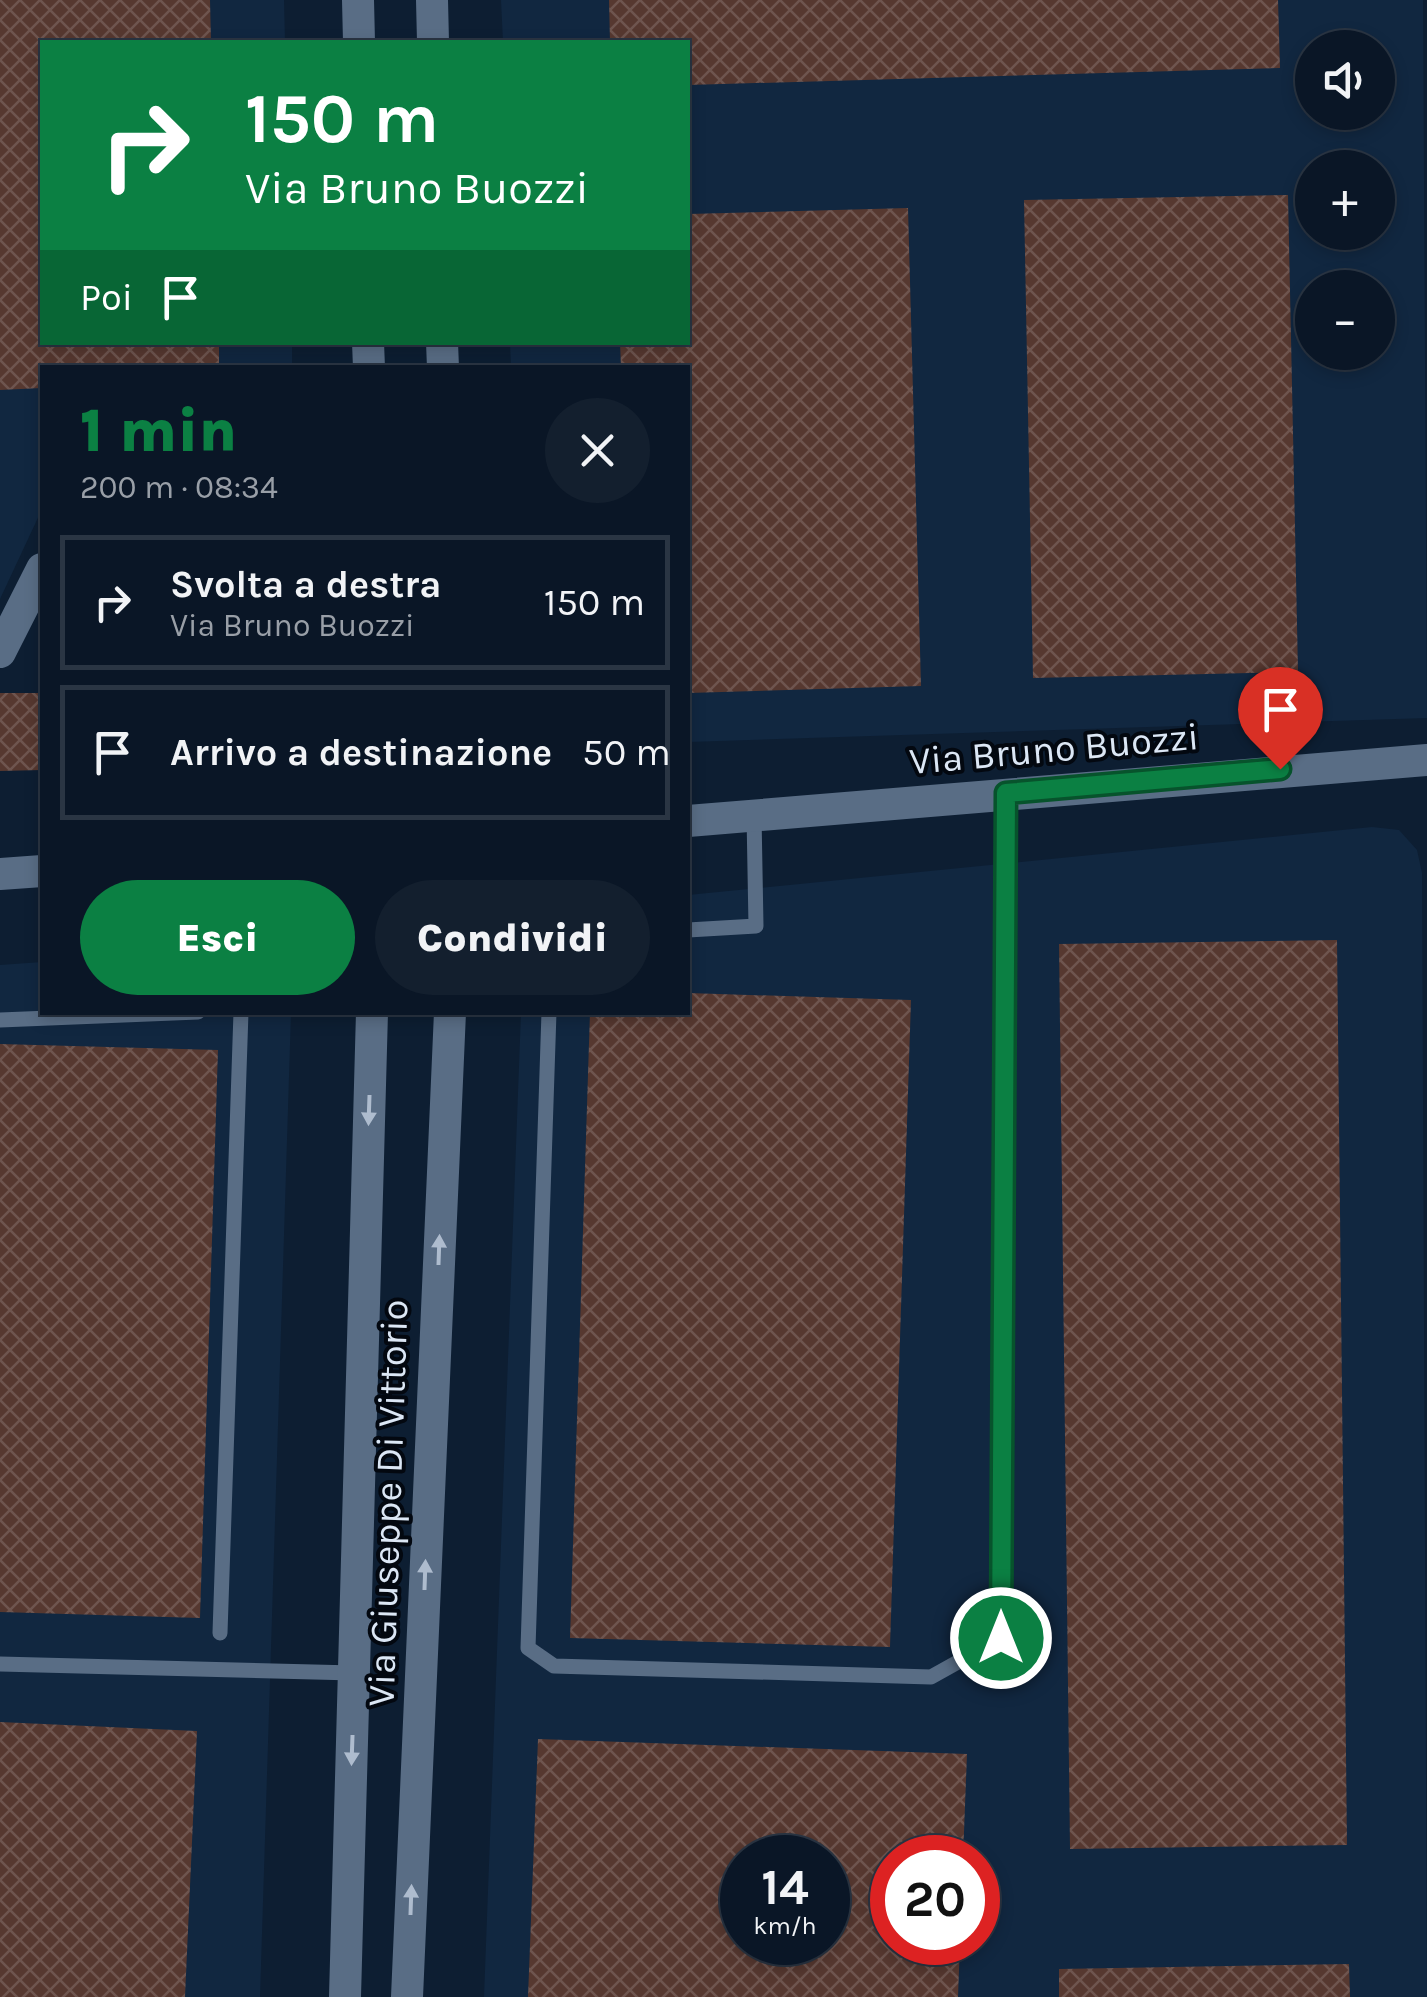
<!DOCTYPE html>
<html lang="it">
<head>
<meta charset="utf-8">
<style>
  body { margin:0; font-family:Karla,sans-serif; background:#131f2e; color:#f1f3f6; height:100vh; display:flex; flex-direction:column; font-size:38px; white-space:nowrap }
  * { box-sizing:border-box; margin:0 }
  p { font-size:32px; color:#999fa7 }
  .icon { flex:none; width:55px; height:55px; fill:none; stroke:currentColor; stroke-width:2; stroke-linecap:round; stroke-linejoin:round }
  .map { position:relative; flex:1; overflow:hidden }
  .side { position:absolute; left:40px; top:365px; width:650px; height:650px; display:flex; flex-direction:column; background:#0a1626; border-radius:0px; box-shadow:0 5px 15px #0003,0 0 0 2px #2a3543 }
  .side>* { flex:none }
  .banner { position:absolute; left:40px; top:40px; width:650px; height:305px; border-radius:0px; box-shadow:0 5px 15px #0003,0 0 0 2px #2a3543; background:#0b8043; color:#fff; overflow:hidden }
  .fabs { position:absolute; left:1295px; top:30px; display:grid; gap:20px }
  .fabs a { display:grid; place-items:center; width:100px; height:100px; border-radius:50%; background:#0a1626; box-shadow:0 5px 15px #0003,0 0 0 2px #2a3543; font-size:50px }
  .speed { position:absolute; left:720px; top:1835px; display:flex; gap:20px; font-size:50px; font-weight:700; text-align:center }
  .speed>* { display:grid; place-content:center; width:130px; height:130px; border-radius:50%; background:#0a1626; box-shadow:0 5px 15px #0003,0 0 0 2px #2a3543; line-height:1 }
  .speed small { font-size:25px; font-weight:400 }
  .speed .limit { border:15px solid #d22; background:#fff; color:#111 }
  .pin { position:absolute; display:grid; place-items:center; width:85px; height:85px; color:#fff; margin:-102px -42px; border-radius:50% 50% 50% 0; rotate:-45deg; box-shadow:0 0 10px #0007 }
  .pin .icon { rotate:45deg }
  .me { position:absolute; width:110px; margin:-55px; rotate:0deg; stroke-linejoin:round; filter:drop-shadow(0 0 8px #0008) }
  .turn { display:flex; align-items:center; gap:35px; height:210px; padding:0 40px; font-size:45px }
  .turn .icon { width:130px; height:130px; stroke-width:2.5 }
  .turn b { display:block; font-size:70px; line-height:85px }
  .then { display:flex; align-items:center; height:95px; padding:0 40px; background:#0003; gap:20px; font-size:38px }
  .round { display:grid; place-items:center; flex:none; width:105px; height:105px; border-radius:52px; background:#131f2e }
  .summary { display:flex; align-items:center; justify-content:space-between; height:170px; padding:0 40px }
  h1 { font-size:60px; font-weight:800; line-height:75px; color:#0b8043 }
  .button { display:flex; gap:20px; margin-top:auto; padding:20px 40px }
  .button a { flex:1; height:115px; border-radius:60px; background:#0b8043; color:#fff; font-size:40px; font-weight:800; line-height:115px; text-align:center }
  .button a+a { background:#131f2e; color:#f1f3f6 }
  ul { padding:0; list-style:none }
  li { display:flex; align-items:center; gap:30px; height:135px; margin:0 20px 15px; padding:0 20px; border:5px solid #2a3543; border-radius:0px }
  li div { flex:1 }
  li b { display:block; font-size:38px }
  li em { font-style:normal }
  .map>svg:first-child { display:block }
  .built { fill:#112740; fill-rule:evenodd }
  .building { fill:url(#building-cross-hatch); fill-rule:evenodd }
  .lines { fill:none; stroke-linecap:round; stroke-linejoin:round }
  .lane { stroke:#596d85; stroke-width:15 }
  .street { stroke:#596d85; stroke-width:32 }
  .oneway { fill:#aebcce }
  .route-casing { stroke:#07532c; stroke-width:25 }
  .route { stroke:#0b8043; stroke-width:18 }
  .labels { text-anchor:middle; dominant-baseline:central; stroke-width:8; stroke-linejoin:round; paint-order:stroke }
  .street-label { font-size:38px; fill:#dce7f5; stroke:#030810 }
</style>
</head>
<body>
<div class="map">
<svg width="1427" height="1997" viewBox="0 0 1427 1997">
  <defs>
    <pattern id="building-cross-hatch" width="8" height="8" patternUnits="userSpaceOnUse" patternTransform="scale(2.5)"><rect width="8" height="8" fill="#563830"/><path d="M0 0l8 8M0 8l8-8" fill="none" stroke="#6e554f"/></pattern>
  </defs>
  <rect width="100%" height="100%" fill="#0d1e32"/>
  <g class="built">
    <path d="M0 0H284L285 42H42V342L292 343V367L42 368V509L0 599Z"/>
    <path d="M501 0H1423L1427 718 688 742V368L511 367 510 343 688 342V42H503ZM1312 48H1378V112H1312ZM1312 168H1378V232H1312ZM1312 288H1378V352H1312Z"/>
    <path d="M1372 827 1399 830 1417 850 1422 873 1427 1997H484L521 1013 688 1012V895ZM742 1858H828V1942H742ZM892 1858H978V1942H892Z"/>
    <path d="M42 962V1012L291 1013 260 1997H0V965Z"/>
  </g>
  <g class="building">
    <path d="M0 0H210L211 42H42V342H219V368H42V388L0 390Z"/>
    <path d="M609 0H1278L1280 68 688 85V42H610Z"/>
    <path d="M1288 195 1298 672 1033 678 1024 200Z"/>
    <path d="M908 208 921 686 688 693V368H621L620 342H688V214Z"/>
    <path d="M0 693H42V770L0 771Z"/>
    <path d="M1337 940 1347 1845 1070 1849 1059 944Z"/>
    <path d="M688 993 911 1000 890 1647 570 1638 590 1012H688Z"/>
    <path d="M0 1044 218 1050 200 1618 0 1612Z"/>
    <path d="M0 1722 197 1731 185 1997H0Z"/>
    <path d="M538 1739 967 1754 963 1858H892V1942H960L958 1997H528ZM742 1858H828V1942H742Z"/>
    <path d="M1349 1964 1350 1997H1059V1969Z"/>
  </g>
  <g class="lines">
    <g class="lane">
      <path d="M688 930 756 926 754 815"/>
      <path d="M549 1012 528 1648 554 1666 931 1677 1001 1638 1006 793"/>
      <path d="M0 1020 198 1012"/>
      <path d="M220 1633 241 1012"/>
      <path d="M0 1664 354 1673"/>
    </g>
    <g class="street">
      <path d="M358 0 359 42"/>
      <path d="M432 0 433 42"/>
      <path d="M368 342 369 368"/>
      <path d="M442 342 443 368"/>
      <path d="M0 652 42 569"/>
      <path d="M688 821 1427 760"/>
      <path d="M0 874 42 871"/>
      <path d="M345 1997 372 1012"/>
      <path d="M407 1997 450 1012"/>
    </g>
  </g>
  <defs><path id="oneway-solid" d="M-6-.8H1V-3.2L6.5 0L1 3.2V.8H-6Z" transform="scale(2.5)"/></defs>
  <g class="oneway">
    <use href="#oneway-solid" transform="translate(369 1110) rotate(92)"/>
    <use href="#oneway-solid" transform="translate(439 1250) rotate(-88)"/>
    <use href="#oneway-solid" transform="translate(425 1575) rotate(-88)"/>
    <use href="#oneway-solid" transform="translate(352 1750) rotate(92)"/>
    <use href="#oneway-solid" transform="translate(411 1900) rotate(-88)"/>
  </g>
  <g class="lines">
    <g class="route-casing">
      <path id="route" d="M1001 1638 1006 793 1280 769"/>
    </g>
    <use href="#route" class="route"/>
  </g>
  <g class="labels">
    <g class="street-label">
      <text transform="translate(1054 749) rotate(-5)">Via Bruno Buozzi</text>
      <text transform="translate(388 1503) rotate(-88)">Via Giuseppe Di Vittorio</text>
    </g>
  </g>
</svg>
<div class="fabs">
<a><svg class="icon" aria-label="sound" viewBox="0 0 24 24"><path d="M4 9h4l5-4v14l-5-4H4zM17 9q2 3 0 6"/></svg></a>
<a>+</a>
<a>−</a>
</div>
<div class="speed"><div>14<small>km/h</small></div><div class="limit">20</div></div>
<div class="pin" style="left:1280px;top:769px;background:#d93025"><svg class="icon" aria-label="arrive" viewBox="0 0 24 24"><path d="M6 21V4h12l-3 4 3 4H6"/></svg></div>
<svg class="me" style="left:1001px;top:1638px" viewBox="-20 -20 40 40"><circle r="17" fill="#0b8043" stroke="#fff" stroke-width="3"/><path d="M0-11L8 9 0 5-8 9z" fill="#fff"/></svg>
<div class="banner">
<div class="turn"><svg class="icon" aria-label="right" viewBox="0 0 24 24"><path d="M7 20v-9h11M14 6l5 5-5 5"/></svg><div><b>150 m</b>Via Bruno Buozzi</div></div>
<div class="then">Poi<svg class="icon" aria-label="arrive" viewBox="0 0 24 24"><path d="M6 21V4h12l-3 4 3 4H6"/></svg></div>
</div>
<section class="side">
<div class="summary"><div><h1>1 min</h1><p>200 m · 08:34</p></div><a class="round"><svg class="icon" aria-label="close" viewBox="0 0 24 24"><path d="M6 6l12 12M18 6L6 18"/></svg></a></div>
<ul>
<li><svg class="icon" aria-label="right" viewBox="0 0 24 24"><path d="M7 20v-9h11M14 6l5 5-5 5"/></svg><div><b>Svolta a destra</b><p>Via Bruno Buozzi</p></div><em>150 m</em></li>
<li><svg class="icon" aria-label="arrive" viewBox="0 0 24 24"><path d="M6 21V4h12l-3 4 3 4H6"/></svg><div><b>Arrivo a destinazione</b></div><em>50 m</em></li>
</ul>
<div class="button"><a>Esci</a><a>Condividi</a></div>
</section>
</div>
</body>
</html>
